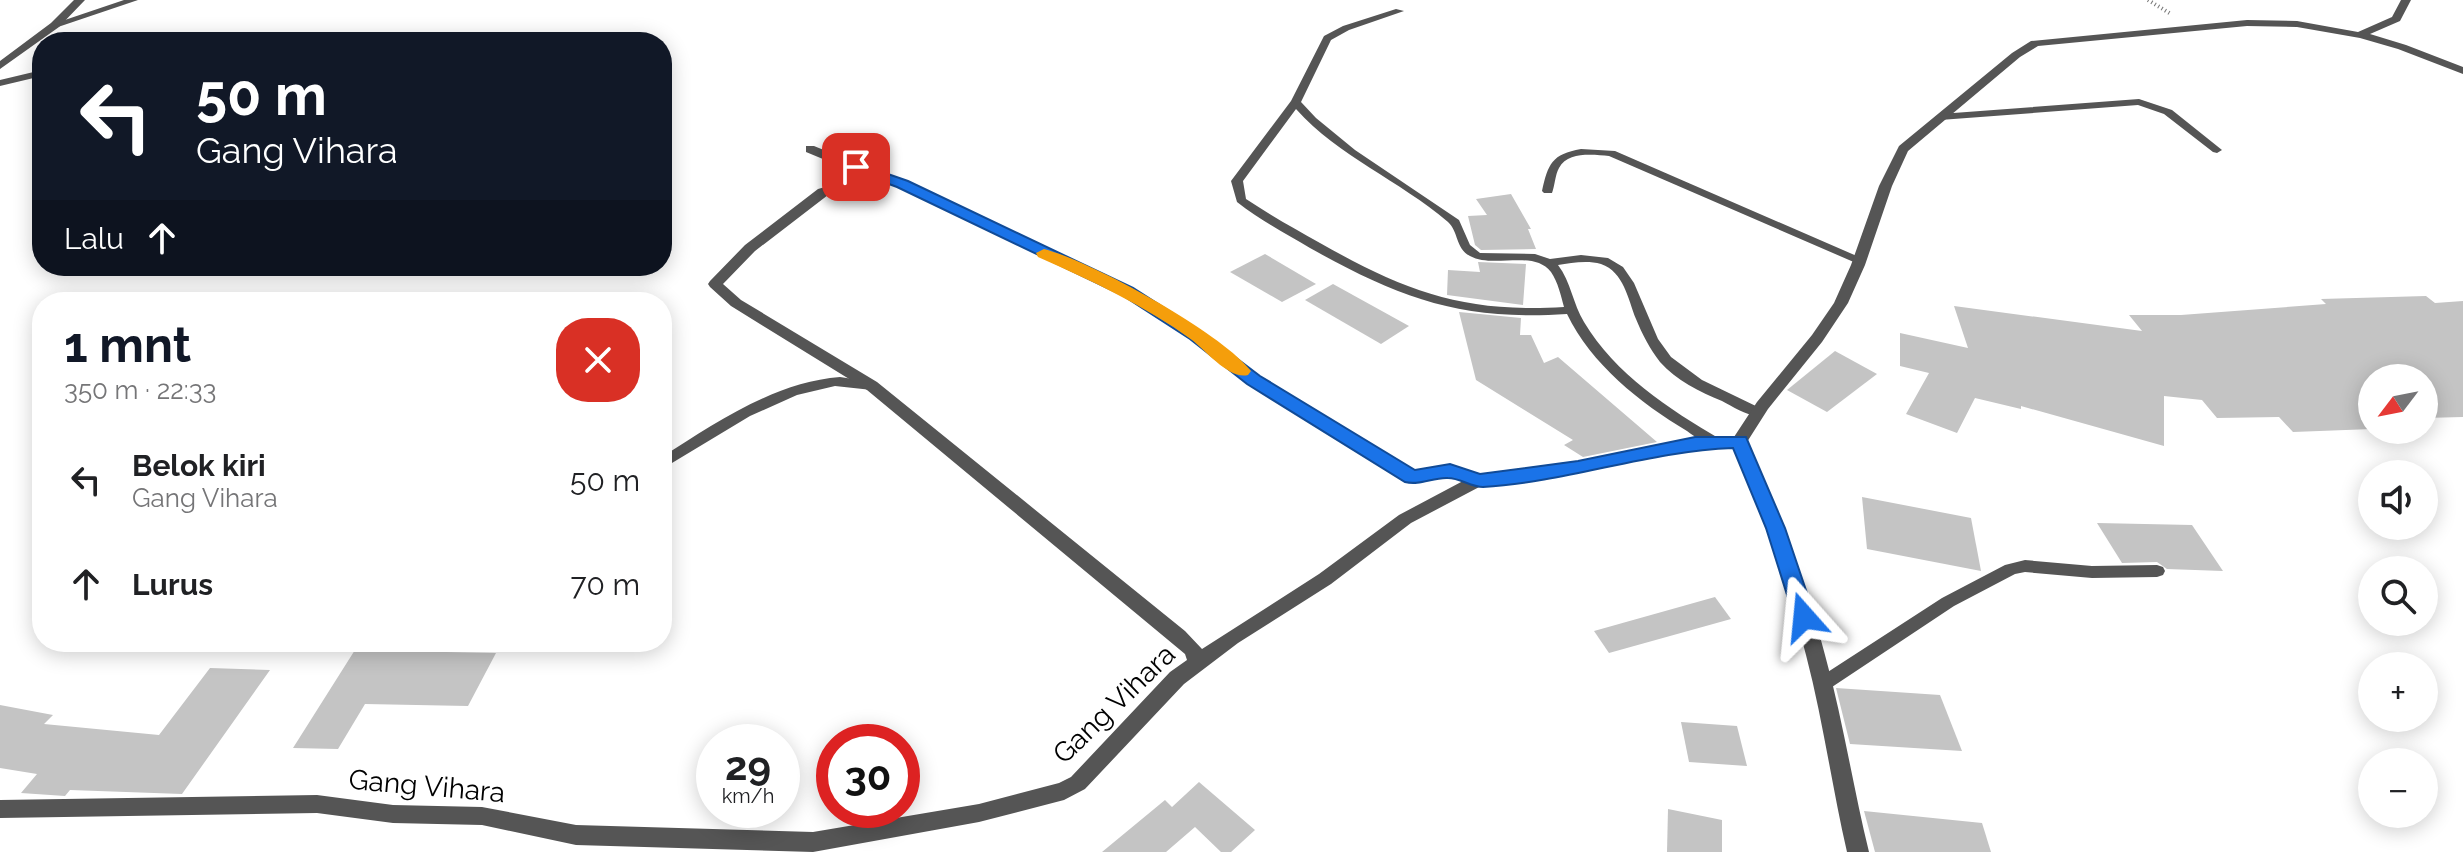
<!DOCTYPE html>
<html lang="id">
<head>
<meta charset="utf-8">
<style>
  body { margin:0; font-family:Raleway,sans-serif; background:#f6f6f6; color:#202124; height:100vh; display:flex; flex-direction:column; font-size:30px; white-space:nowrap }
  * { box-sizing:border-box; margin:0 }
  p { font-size:26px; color:#757577 }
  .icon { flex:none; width:44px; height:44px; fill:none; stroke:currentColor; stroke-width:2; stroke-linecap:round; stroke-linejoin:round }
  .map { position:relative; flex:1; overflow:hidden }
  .side { position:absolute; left:32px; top:292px; width:640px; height:360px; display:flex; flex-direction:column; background:#fff; border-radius:32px; box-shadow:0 4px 20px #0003 }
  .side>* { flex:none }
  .banner { position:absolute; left:32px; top:32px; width:640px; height:244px; border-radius:32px; box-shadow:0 4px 20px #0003; background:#111827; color:#fff; overflow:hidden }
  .needle { width:52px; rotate:238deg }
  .fabs { position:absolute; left:2358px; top:364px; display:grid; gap:16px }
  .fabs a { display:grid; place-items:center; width:80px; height:80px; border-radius:50%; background:#fff; box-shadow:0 4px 20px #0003; font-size:40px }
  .speed { position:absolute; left:696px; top:724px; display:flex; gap:16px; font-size:40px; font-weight:700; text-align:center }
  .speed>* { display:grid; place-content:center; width:104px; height:104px; border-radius:50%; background:#fff; box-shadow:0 4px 20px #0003; line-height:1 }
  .speed small { font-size:20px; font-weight:400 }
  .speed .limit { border:12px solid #d22; background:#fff; color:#111 }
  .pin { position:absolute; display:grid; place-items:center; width:68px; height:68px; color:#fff; margin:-34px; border-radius:16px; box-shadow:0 4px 12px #0006 }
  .me { position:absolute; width:88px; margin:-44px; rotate:342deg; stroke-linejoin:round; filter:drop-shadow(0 0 6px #0008) }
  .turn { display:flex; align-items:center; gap:28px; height:168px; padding:0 32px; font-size:36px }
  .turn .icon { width:104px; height:104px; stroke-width:2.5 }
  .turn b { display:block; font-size:56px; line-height:68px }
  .then { display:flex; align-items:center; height:76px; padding:0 32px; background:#0003; gap:16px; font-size:30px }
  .round { display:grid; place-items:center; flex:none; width:84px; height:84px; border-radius:32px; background:#f6f6f6 }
  .summary { display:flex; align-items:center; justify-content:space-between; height:136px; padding:0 32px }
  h1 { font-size:48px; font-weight:700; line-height:60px; color:#111827 }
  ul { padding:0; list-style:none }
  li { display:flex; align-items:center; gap:24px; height:104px; padding:0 32px }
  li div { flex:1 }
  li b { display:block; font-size:30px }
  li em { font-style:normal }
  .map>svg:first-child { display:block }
  .building { fill:#c4c4c4 }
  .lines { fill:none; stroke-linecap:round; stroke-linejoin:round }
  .path { stroke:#777; stroke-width:4; stroke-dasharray:1 3; stroke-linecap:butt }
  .service { fill:#555; fill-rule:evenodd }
  .minor { fill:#555; fill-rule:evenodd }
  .route { fill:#1a73e8; stroke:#114b97; stroke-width:2 }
  .slow { fill:#f59e0b }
  .labels { text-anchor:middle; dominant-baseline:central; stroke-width:6; stroke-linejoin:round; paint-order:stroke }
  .near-street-label { font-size:28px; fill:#000; stroke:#fff }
</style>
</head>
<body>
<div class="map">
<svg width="2463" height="852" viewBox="0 0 2463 852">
  <rect width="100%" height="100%" fill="#fff"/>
  <g class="building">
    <path d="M1511 194 1531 229H1528L1536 249 1481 250 1475 245 1468 216 1487 215 1476 199Z"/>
    <path d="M1265 254 1316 284 1282 302 1230 272Z"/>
    <path d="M1478 262 1526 264 1523 305 1447 295 1448 270 1480 272Z"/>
    <path d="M1333 284 1409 326 1381 344 1305 300Z"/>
    <path d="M2426 296 2435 303 2463 301V417L2424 418V378H2372V429L2293 432 2279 417 2217 418 2202 400 2164 396V446L2021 406V409L1975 398 1957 433 1906 414 1929 373 1900 366V333L1968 348 1954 306 2142 331 2129 315H2181L2326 304 2321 299Z"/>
    <path d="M1459 312 1521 318 1520 335H1531L1544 363 1558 357 1657 442 1583 457 1564 445 1573 440 1476 380Z"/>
    <path d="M1835 351 1877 374 1827 412 1787 390Z"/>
    <path d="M1862 497 1971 518 1981 571 1867 549Z"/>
    <path d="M2097 523 2192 525 2223 571 2167 569 2157 562 2122 563Z"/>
    <path d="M1715 597 1731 619 1609 653 1594 631Z"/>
    <path d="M360 642H402L397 651 496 653 468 706 365 704 338 749 293 748Z"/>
    <path d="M210 668 270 670 182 794 70 790 65 796 21 793 37 774 0 768V705L53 715 44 724 159 735Z"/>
    <path d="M1836 688 1940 695 1962 751 1850 744Z"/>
    <path d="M1681 722 1737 726 1747 766 1689 762Z"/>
    <path d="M1199 782 1255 830 1231 852H1221L1195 827 1166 852H1102L1165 800 1172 807Z"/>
    <path d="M1668 809 1722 820V852H1667Z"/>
    <path d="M1864 811 1982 823 1991 852H1875Z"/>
  </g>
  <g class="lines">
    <path class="path" d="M2148 0 2171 14"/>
    <g class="service">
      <path d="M124 0H138L58 27 50 25Z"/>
      <path d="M1396 9 1404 11 1349 30 1331 40 1301 102 1316 118 1355 150 1459 220 1470 245 1480 253 1535 254 1550 259 1581 255 1608 258 1623 267 1634 283 1658 339 1671 357 1702 380 1762 409 1764 412 1762 415C1749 418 1734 407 1722 401 1700 392 1676 380 1660 362 1650 349 1642 334 1636 319 1628 299 1624 272 1601 264 1587 260 1571 263 1558 265 1571 282 1573 304 1584 322 1615 374 1669 409 1720 439L1722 442 1720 445C1708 448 1697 438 1687 431 1640 403 1591 364 1567 314 1462 321 1401 299 1310 248 1285 233 1260 220 1237 202L1231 181 1291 101 1324 36 1343 26ZM1296 109C1339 157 1399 180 1448 222 1459 232 1455 248 1470 256 1494 269 1533 249 1551 272 1558 282 1561 296 1564 307 1463 313 1407 292 1320 243 1295 229 1270 215 1246 199L1243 181Z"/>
      <path d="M42 70V76L0 86V80Z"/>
      <path d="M2139 99 2172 110 2222 150 2217 153 2213 152 2164 114 2138 105 1940 120 1935 117 1940 114Z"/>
      <path d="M1581 149 1615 151 1866 260 1860 264 1856 263 1609 156C1594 155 1568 151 1559 168 1555 175 1555 185 1552 193H1544L1542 191C1548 164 1552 154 1581 149Z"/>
      <path d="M840 377 872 382 879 386 872 390 835 386 797 395 750 416 662 469V457C715 423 775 382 840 377Z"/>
      <path d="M2025 560 2092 566 2157 565 2163 567 2165 571 2163 575 2157 577 2092 578 2025 572 2015 574 1954 606 1829 689 1823 691 1817 689 1815 684 1817 679 1942 598 2005 565Z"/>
    </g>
    <g class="minor">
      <path d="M74 0H85L59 27 0 69V61L51 23Z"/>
      <path d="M2401 0H2411L2400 21 2370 34 2406 45 2463 67V74L2398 49 2360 38 2297 27 2247 26 2038 46 2020 57 1908 151 1892 186 1865 265 1848 303 1822 342 1768 409 1747 442C1777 511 1806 581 1825 655 1843 720 1853 787 1869 852H1847C1832 787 1823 720 1806 655 1788 584 1762 515 1733 448L1695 449 1578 473 1483 485 1411 523 1331 584 1238 643 1184 684 1085 789 1064 800 979 822 813 852 576 845 482 825 393 823 317 813 0 818V800L317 795 393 805 482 807 576 825 813 832 979 804 1059 783 1071 777 1170 672 1187 660 1185 654 867 390 731 306 710 287 708 284 710 281 745 245 818 189 864 176 806 152V146H814L880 173 908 181 1132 289 1201 332 1259 376 1414 471 1450 465 1479 474 1578 461 1695 437H1734L1757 402 1812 335 1834 303 1851 265 1879 186 1899 146 2012 53 2031 41 2247 20 2297 21 2358 32 2392 17ZM876 180 898 187 1122 295 1191 338 1249 384 1406 481 1412 483 1450 477 1463 481 1399 515 1319 574 1202 649 1185 631 877 382 741 300 723 284 755 251 828 195Z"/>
    </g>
  </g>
  <path class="route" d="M856 163 908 181 1133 288 1202 332 1260 376 1415 470 1450 464 1480 474 1578 461 1695 437H1746L1785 528 1815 617 1812 623H1797L1794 617 1766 528 1733 448C1649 451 1568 482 1483 487 1471 487 1460 478 1448 478 1433 477 1420 486 1405 482L1247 384 1190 339 1122 295 897 187 851 170V164Z"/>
  <path class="slow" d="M1044 249C1091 261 1222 333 1251 371L1248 375C1230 380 1206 351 1192 340 1144 305 1092 281 1038 257L1036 253Z"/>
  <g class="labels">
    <g class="near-street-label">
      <text transform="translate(1114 704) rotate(-44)">Gang Vihara</text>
      <text transform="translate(427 786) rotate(5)">Gang Vihara</text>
    </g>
  </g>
</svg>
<div class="fabs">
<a><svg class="needle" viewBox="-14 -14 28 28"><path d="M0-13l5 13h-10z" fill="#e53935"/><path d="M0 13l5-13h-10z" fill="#757577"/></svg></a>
<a><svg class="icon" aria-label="sound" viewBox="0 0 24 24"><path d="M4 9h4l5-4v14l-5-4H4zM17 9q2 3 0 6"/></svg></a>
<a><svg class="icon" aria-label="search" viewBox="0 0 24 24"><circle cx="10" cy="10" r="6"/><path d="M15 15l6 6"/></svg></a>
<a>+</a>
<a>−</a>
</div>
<div class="speed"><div>29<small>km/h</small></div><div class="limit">30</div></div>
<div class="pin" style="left:856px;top:167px;background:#d93025"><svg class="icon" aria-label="arrive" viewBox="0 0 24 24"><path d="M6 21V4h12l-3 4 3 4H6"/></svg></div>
<svg class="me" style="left:1804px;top:617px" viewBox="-20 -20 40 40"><path d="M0-17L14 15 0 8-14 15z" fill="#1a73e8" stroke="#fff" stroke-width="4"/></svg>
<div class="banner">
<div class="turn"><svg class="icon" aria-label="left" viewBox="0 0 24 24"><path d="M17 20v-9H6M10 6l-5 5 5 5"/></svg><div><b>50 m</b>Gang Vihara</div></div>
<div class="then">Lalu<svg class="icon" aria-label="ahead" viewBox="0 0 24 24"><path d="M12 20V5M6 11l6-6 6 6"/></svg></div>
</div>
<section class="side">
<div class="summary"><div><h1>1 mnt</h1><p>350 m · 22:33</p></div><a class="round" style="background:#d93025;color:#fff"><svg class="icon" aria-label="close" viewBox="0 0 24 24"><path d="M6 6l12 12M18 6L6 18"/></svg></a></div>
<ul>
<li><svg class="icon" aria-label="left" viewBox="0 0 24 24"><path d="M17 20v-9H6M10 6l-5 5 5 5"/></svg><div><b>Belok kiri</b><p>Gang Vihara</p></div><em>50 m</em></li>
<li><svg class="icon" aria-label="ahead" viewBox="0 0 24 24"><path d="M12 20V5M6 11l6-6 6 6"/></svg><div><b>Lurus</b></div><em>70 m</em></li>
</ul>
</section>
</div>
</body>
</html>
